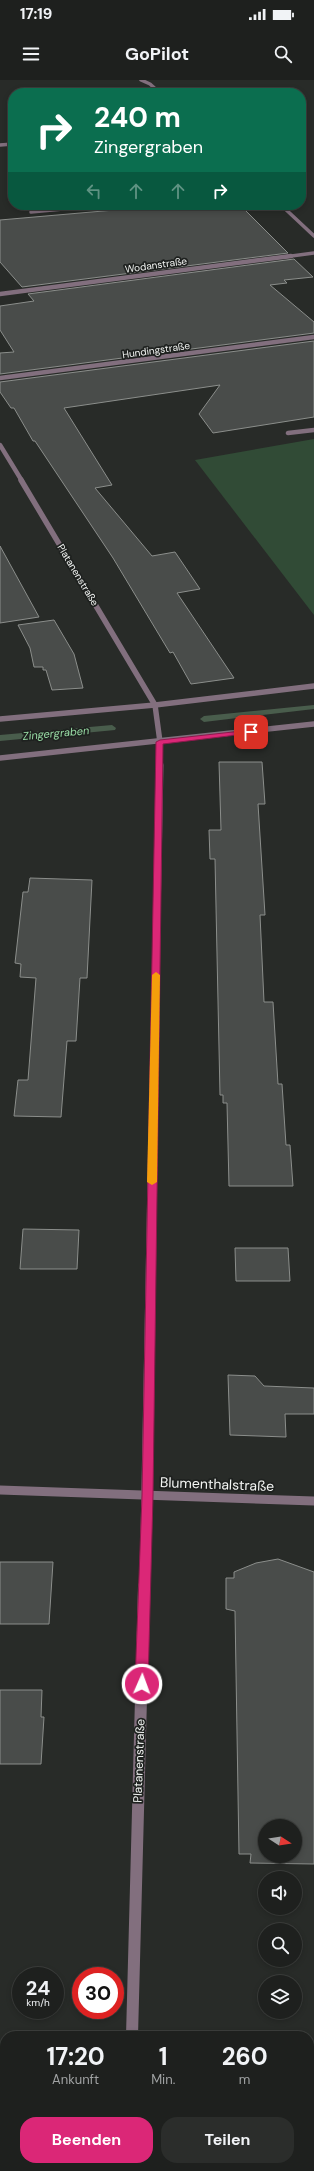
<!DOCTYPE html>
<html lang="de">
<head>
<meta charset="utf-8">
<style>
  body { margin:0; font-family:"DM Sans",sans-serif; background:#2b2d2b; color:#f1f3f6; height:100vh; display:flex; flex-direction:column; font-size:15px; white-space:nowrap }
  * { box-sizing:border-box; margin:0 }
  p { font-size:13px; color:#a1a3a4 }
  .icon { flex:none; width:22px; height:22px; fill:none; stroke:currentColor; stroke-width:2; stroke-linecap:round; stroke-linejoin:round }
  .map { position:relative; flex:1; overflow:hidden }
  .sheet { position:absolute; left:0px; top:1951px; width:314px; height:140px; display:flex; flex-direction:column; background:#1e201e; border-radius:16px 16px 0 0; box-shadow:0 2px 6px #0003,0 0 0 1px #3c3e3c }
  .sheet>* { flex:none }
  .hud { position:absolute; left:8px; top:8px; width:298px; height:122px; border-radius:16px; box-shadow:0 2px 6px #0003,0 0 0 1px #3c3e3c; background:#0b6e4f; color:#fff; overflow:hidden }
  .needle { width:26px; rotate:102deg }
  .fabs { position:absolute; left:258px; top:1739px; display:grid; gap:8px }
  .fabs a { display:grid; place-items:center; width:44px; height:44px; border-radius:50%; background:#1e201e; box-shadow:0 2px 6px #0003,0 0 0 1px #3c3e3c; font-size:20px }
  .speed { position:absolute; left:12px; top:1887px; display:flex; gap:8px; font-size:20px; font-weight:700; text-align:center }
  .speed>* { display:grid; place-content:center; width:52px; height:52px; border-radius:50%; background:#1e201e; box-shadow:0 2px 6px #0003,0 0 0 1px #3c3e3c; line-height:1 }
  .speed small { font-size:10px; font-weight:400 }
  .speed .limit { border:6px solid #d22; background:#fff; color:#111 }
  .pin { position:absolute; display:grid; place-items:center; width:34px; height:34px; color:#fff; margin:-17px; border-radius:8px; box-shadow:0 2px 6px #0006 }
  .me { position:absolute; width:44px; margin:-22px; rotate:2deg; stroke-linejoin:round; filter:drop-shadow(0 0 3px #0008) }
  .turn { display:flex; align-items:center; gap:14px; height:84px; padding:0 20px; font-size:18px }
  .turn .icon { width:52px; height:52px; stroke-width:2.5 }
  .turn b { display:block; font-size:28px; line-height:34px }
  .lanes { display:flex; align-items:center; height:38px; padding:0 20px; background:#0003; justify-content:center; gap:20px; direction:ltr }
  .lanes .off { opacity:.35 }
  .eta { display:flex; justify-content:space-evenly; align-items:center; height:68px; text-align:center }
  .eta b { font-size:24px; font-weight:700; line-height:28px }
  .cta { display:flex; gap:8px; margin-top:auto; padding:8px 20px }
  .cta a { flex:1; height:46px; border-radius:16px; background:#db2777; color:#fff; font-size:16px; font-weight:700; line-height:46px; text-align:center }
  .cta a+a { background:#2b2d2b; color:#f1f3f6 }
  .status { display:flex; justify-content:space-between; align-items:center; height:28px; padding:0 20px; background:#1e201e; direction:ltr }
  .status svg { height:11px; fill:currentColor }
  header { display:flex; justify-content:space-between; align-items:center; height:52px; padding:0 20px; background:#1e201e; font-size:18px; font-weight:700 }
  .map>svg:first-child { display:block }
  .green { fill:#314b36 }
  .lines { fill:none; stroke-linecap:round; stroke-linejoin:round }
  .stream { fill:#495d4c; fill-rule:evenodd }
  .building { fill:#494c4a; stroke:#8b8e8b; fill-rule:evenodd }
  .minor-far5 { stroke:#826f7e; stroke-width:3.5 }
  .minor-far4 { stroke:#826f7e; stroke-width:4.5 }
  .minor-far3 { stroke:#826f7e; stroke-width:5.5 }
  .minor-far2 { stroke:#826f7e; stroke-width:7 }
  .minor-far1 { stroke:#826f7e; stroke-width:9 }
  .minor { stroke:#826f7e; stroke-width:12 }
  .route { fill:#db2777; stroke:#8e194d }
  .slow { fill:#f59e0b }
  .labels { text-anchor:middle; dominant-baseline:central; stroke-width:3.5; stroke-linejoin:round; paint-order:stroke }
  .far-street-label { font-size:10px; fill:#f2f4f2; stroke:#1e211f }
  .far-water-label { font-size:11px; font-style:italic; fill:#9adfa7; stroke:#1e211f }
  .street-label { font-size:12px; fill:#f2f4f2; stroke:#1e211f }
  .near-street-label { font-size:14px; fill:#f2f4f2; stroke:#1e211f }
</style>
</head>
<body>
<div class="status"><b>17:19</b><svg viewBox="0 0 49 12"><path d="M0 12V9h3v3zM5 12V6h3v6zM10 12V3h3v9zM15 12V0h3v12zM26 1h20v11H26zM47 4h2v5h-2z"/></svg></div>
<header><svg class="icon" aria-label="menu" viewBox="0 0 24 24"><path d="M4 6h16M4 12h16M4 18h16"/></svg>GoPilot<svg class="icon" aria-label="search" viewBox="0 0 24 24"><circle cx="10" cy="10" r="6"/><path d="M15 15l6 6"/></svg></header>
<div class="map">
<svg width="314" height="2091" viewBox="0 0 314 2091">
  <rect width="100%" height="100%" fill="#282b28"/>
  <path class="green" d="M314 359V535L195 380Z"/>
  <g class="lines">
    <g class="stream">
      <path d="M314 625V629L204 642 200 639 204 636Z"/>
      <path d="M112 645 116 648 115 650 0 661V655Z"/>
    </g>
  </g>
  <g class="building">
    <path d="M172 125H240L288 173 22 207 0 182V140Z"/>
    <path d="M294 179 313 197 284 200 287 203 270 205 314 242V253L0 294V273L14 272 0 250V226L34 221 28 214Z"/>
    <path d="M314 261V337L213 353 199 334 220 305 64 328 112 405 95 408 152 476 175 472 200 509 177 513 234 598 191 604 173 572 170 573 113 478 35 361H33L14 328H11L0 312V302Z"/>
    <path d="M0 466 39 537 0 543Z"/>
    <path d="M54 540 74 574 83 608 52 610 46 590H43V587H34L30 568 18 545Z"/>
    <path d="M219 682H262L265 724H258L265 835H260L264 922H273L278 1004H282L286 1065H290L293 1106H229L227 1023H223V1015H220L215 779H210L209 750H221Z"/>
    <path d="M30 798 92 800 87 898H80L76 961H67L61 1037 14 1036 18 1000H28L36 898 20 897 21 884 15 883 23 812H28Z"/>
    <path d="M23 1149 79 1150 77 1189H20Z"/>
    <path d="M235 1168H288L290 1201H236Z"/>
    <path d="M228 1295 255 1296 264 1306 314 1308V1334H285L286 1357 230 1355Z"/>
    <path d="M278 1479 314 1492V1784L250 1783 251 1774H239L235 1531 226 1529V1498H234V1492L256 1483ZM265 1746H295V1776H265Z"/>
    <path d="M0 1482H53L49 1544H0Z"/>
    <path d="M0 1610H42L41 1637H44L41 1684H0Z"/>
  </g>
  <g class="lines">
    <g class="minor-far5">
      <path d="M141 0 150 4 160 13"/>
      <path d="M0 65 13 64"/>
      <path d="M281 125 314 156"/>
      <path d="M31 132 106 125"/>
      <path d="M284 177 314 173"/>
    </g>
    <g class="minor-far4">
      <path d="M0 214 291 176"/>
      <path d="M0 298 314 257"/>
      <path d="M288 353 314 350"/>
      <path d="M0 365 22 401"/>
    </g>
    <g class="minor-far3">
      <path d="M21 400 155 625 160 662V686"/>
      <path d="M0 639 155 625 314 606"/>
      <path d="M0 678 314 644"/>
    </g>
    <path class="minor-far2" d="M153 1048 160 685"/>
    <g class="minor-far1">
      <path d="M0 1410 314 1421"/>
      <path d="M144 1507 153 1047"/>
    </g>
    <g class="minor">
      <path d="M132 1956 144 1506"/>
      <path d="M128 2086V2091"/>
    </g>
  </g>
  <path class="route" d="M251 650H253V653L163 664 153 1416 148 1604 146 1608 142 1610 137 1608 135 1604 142 1416 156 662 160 660Z"/>
  <path class="slow" d="M156 892 160 895 157 1102 152 1105 147 1102 152 895Z"/>
  <g class="labels">
    <g class="far-street-label">
      <text transform="translate(156 185) rotate(-8)">Wodanstraße</text>
      <text transform="translate(156 270) rotate(-8)">Hundingstraße</text>
      <text transform="translate(78 495) rotate(59)">Platanenstraße</text>
    </g>
    <g class="far-water-label">
      <text transform="translate(56 653) rotate(-5)">Zingergraben</text>
    </g>
    <g class="street-label">
      <text transform="translate(139 1681) rotate(-88)">Platanenstraße</text>
    </g>
    <g class="near-street-label">
      <text transform="translate(217 1404) rotate(2)">Blumenthalstraße</text>
    </g>
  </g>
</svg>
<div class="fabs">
<a><svg class="needle" viewBox="-14 -14 28 28"><path d="M0-13l5 13h-10z" fill="#e53935"/><path d="M0 13l5-13h-10z" fill="#a1a3a4"/></svg></a>
<a><svg class="icon" aria-label="sound" viewBox="0 0 24 24"><path d="M4 9h4l5-4v14l-5-4H4zM17 9q2 3 0 6"/></svg></a>
<a><svg class="icon" aria-label="search" viewBox="0 0 24 24"><circle cx="10" cy="10" r="6"/><path d="M15 15l6 6"/></svg></a>
<a><svg class="icon" aria-label="layers" viewBox="0 0 24 24"><path d="M12 4l9 5-9 5-9-5zM3 14l9 5 9-5"/></svg></a>
</div>
<div class="speed"><div>24<small>km/h</small></div><div class="limit">30</div></div>
<div class="pin" style="left:251px;top:652px;background:#d93025"><svg class="icon" aria-label="arrive" viewBox="0 0 24 24"><path d="M6 21V4h12l-3 4 3 4H6"/></svg></div>
<svg class="me" style="left:142px;top:1604px" viewBox="-20 -20 40 40"><circle r="17" fill="#db2777" stroke="#fff" stroke-width="3"/><path d="M0-11L8 9 0 5-8 9z" fill="#fff"/></svg>
<div class="hud">
<div class="turn"><svg class="icon" aria-label="right" viewBox="0 0 24 24"><path d="M7 20v-9h11M14 6l5 5-5 5"/></svg><div><b>240 m</b>Zingergraben</div></div>
<div class="lanes"><svg class="icon off" aria-label="left" viewBox="0 0 24 24"><path d="M17 20v-9H6M10 6l-5 5 5 5"/></svg><svg class="icon off" aria-label="ahead" viewBox="0 0 24 24"><path d="M12 20V5M6 11l6-6 6 6"/></svg><svg class="icon off" aria-label="ahead" viewBox="0 0 24 24"><path d="M12 20V5M6 11l6-6 6 6"/></svg><svg class="icon" aria-label="right" viewBox="0 0 24 24"><path d="M7 20v-9h11M14 6l5 5-5 5"/></svg></div>
</div>
<section class="sheet">
<div class="eta">
<div><b>17:20</b><p>Ankunft</p></div>
<div><b>1</b><p>Min.</p></div>
<div><b>260</b><p>m</p></div>
</div>
<div class="cta"><a>Beenden</a><a>Teilen</a></div>
</section>
</div>
</body>
</html>
